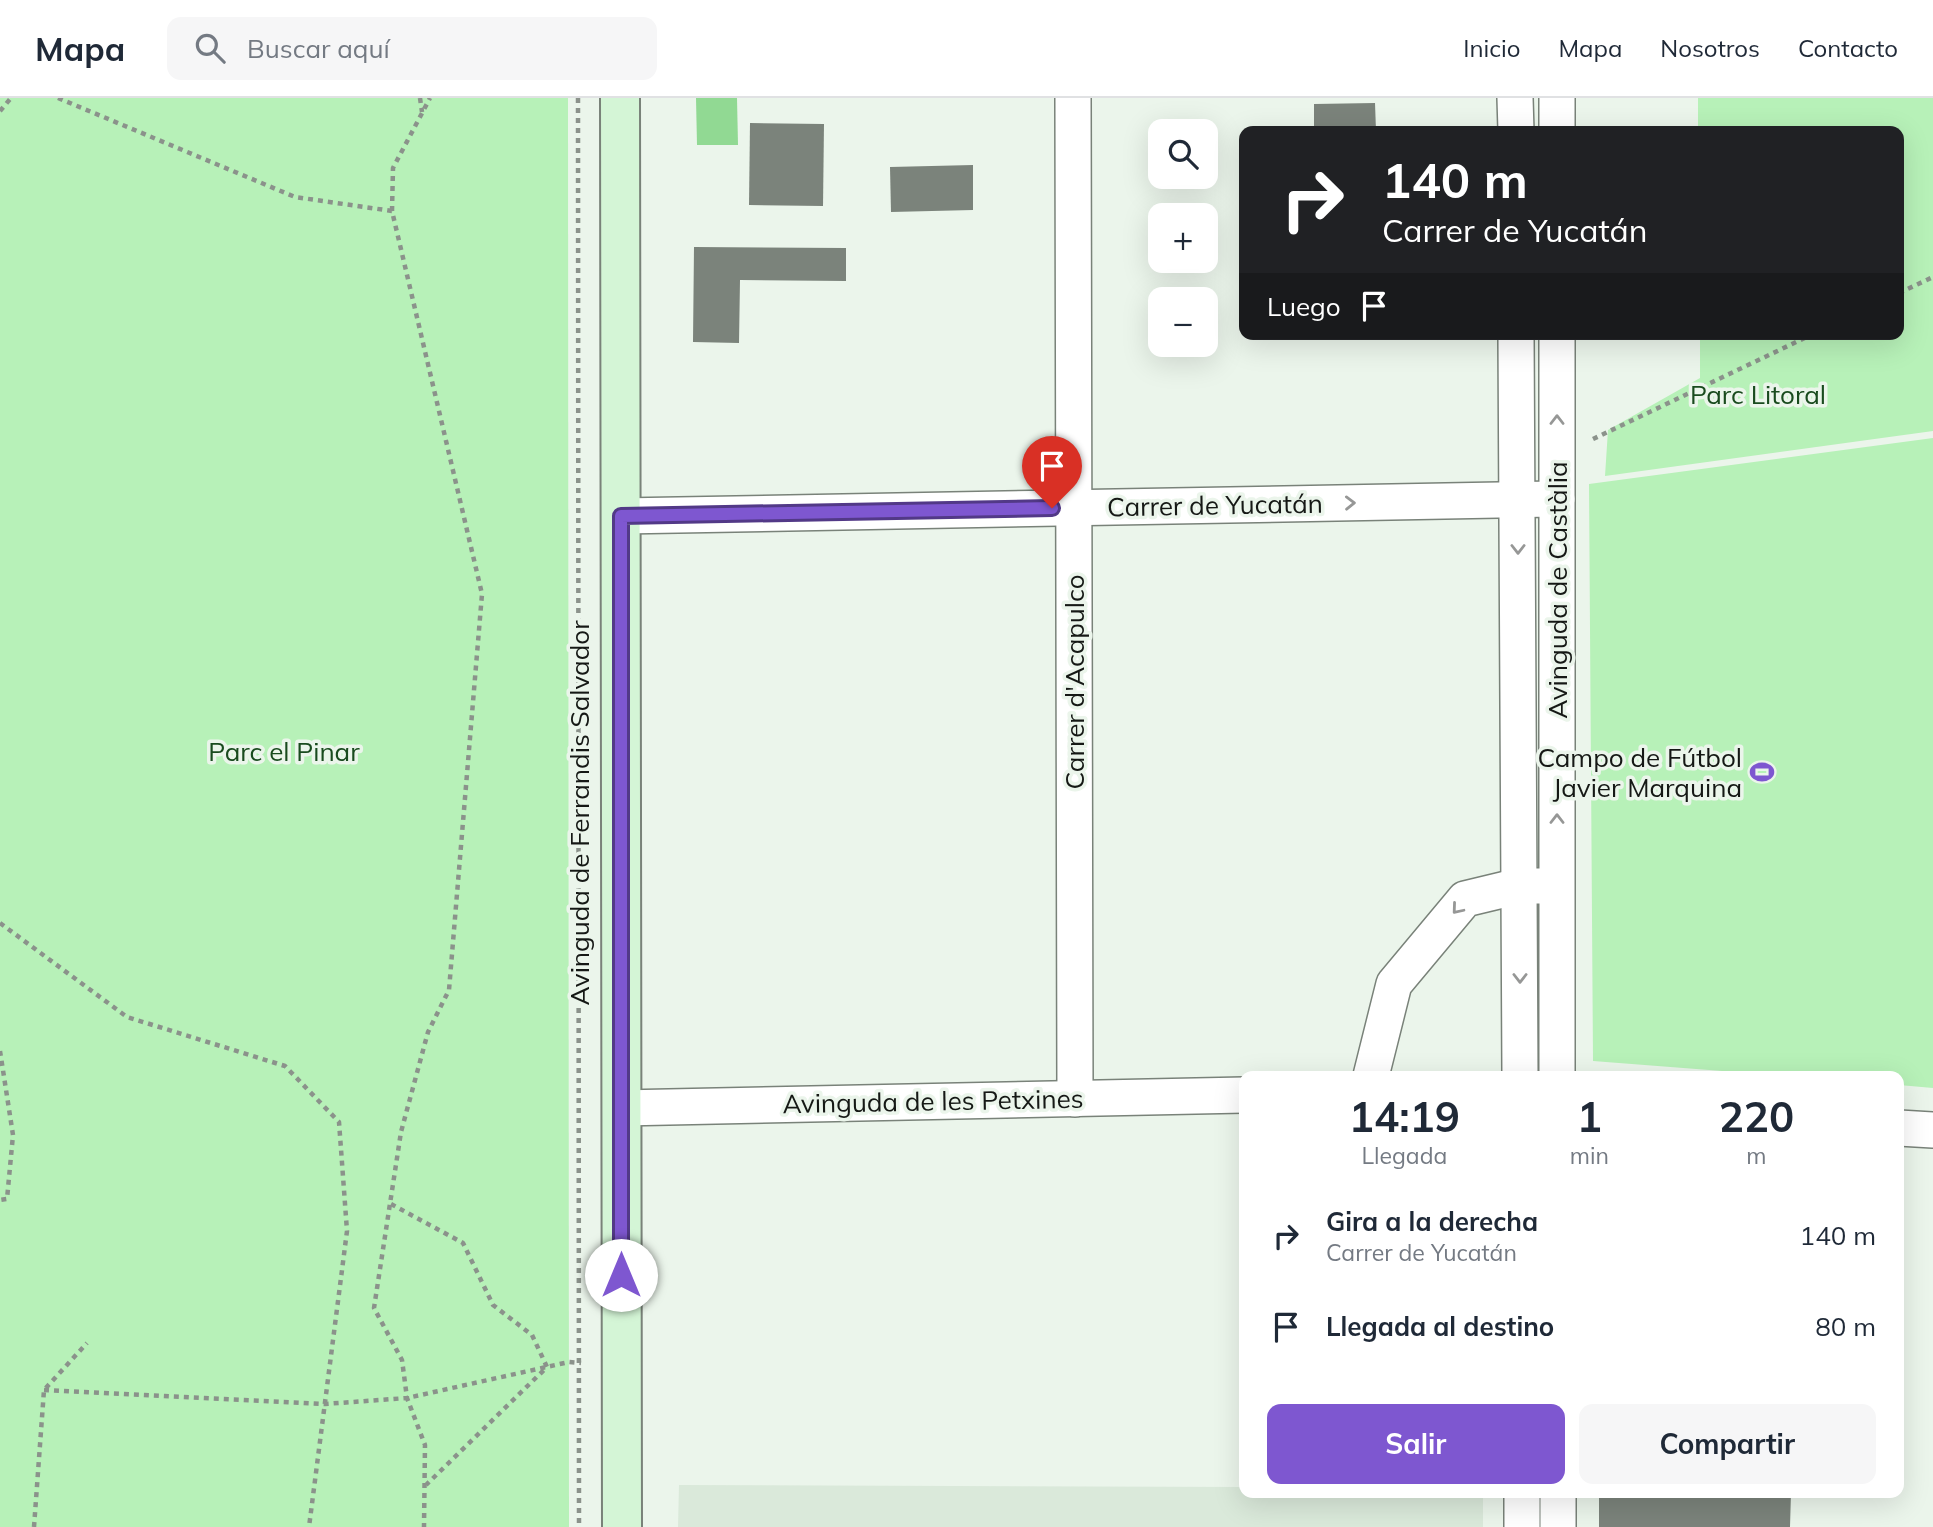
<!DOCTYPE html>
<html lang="es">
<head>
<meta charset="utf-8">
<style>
  body { margin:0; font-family:Mulish,sans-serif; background:#f6f6f7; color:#1f2937; height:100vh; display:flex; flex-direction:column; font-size:26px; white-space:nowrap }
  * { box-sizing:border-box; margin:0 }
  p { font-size:23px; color:#747a83 }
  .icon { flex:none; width:38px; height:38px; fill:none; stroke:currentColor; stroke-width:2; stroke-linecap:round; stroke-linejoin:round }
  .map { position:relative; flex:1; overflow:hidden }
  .drawer { position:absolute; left:1239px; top:973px; width:665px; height:427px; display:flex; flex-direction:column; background:#fff; border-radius:14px; box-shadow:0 7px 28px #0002 }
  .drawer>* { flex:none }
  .top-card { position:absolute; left:1239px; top:28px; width:665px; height:214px; border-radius:14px; box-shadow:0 7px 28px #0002; background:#202124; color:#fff; overflow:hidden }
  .buttons { position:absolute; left:1148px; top:21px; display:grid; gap:14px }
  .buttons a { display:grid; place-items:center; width:70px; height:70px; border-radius:14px; background:#fff; box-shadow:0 7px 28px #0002; font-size:35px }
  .pin { position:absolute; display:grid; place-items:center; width:60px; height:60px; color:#fff; margin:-72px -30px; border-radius:50% 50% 50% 0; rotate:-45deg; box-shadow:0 0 7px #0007 }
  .pin .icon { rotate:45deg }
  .me { position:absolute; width:77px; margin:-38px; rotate:0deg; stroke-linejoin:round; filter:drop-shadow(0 0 5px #0008) }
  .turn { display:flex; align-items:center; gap:24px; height:147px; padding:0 28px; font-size:32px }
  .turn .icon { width:91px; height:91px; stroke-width:2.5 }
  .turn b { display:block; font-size:49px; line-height:60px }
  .then { display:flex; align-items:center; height:66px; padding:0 28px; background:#0003; gap:14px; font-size:26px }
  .eta { display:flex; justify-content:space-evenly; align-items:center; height:119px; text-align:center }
  .eta b { font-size:42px; font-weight:700; line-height:49px }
  .primary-button { display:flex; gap:14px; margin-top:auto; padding:14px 28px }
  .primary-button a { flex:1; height:80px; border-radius:14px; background:#7e57d0; color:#fff; font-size:28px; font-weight:700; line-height:80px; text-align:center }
  .primary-button a+a { background:#f6f6f7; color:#1f2937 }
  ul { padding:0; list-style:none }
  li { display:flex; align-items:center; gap:21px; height:91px; padding:0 28px }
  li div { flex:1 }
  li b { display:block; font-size:26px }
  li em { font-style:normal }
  header { display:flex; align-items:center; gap:42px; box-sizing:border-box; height:98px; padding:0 35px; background:#fff; border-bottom:2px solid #e0e1e3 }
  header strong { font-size:33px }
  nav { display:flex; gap:38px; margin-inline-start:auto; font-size:24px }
  .search { width:490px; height:63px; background:#f6f6f7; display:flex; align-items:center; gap:18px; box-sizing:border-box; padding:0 24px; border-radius:14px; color:#747a83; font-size:26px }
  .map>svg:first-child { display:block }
  .built { fill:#dae9da }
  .green { fill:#b7f1b8 }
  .water { fill:#91d993 }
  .building { fill:#7b837b }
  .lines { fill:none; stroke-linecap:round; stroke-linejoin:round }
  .street-casing { stroke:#798279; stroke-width:38 }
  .secondary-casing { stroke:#798279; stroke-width:42 }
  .path { stroke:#8b928b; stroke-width:4.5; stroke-dasharray:5 5; stroke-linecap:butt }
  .street { stroke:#fff; stroke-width:35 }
  .secondary { stroke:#d4f5d6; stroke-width:38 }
  .oneway { stroke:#969796 }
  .route-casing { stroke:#523987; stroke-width:18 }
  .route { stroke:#7e57d0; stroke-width:12 }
  .labels { text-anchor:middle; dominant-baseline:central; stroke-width:7; stroke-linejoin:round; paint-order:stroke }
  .park-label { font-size:26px; fill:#194b1e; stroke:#ebf5eb }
  .street-label { font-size:26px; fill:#151815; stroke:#ebf5eb }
  .poi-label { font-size:26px; fill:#151815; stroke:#ebf5eb; text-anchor:end }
</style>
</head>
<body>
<header>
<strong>Mapa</strong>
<div class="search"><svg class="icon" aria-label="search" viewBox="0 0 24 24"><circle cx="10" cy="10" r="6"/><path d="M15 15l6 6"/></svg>Buscar aquí</div>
<nav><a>Inicio</a><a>Mapa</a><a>Nosotros</a><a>Contacto</a></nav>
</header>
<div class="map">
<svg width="1933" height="1429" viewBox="0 0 1933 1429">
  <rect width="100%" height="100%" fill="#ebf5eb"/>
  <path class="built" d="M679 1387 1244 1389V1395H1483V1429H678Z"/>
  <g class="green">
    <path d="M0 0H568L569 1429H0Z"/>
    <path d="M1698 0H1933V333L1605 378 1608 332 1700 280V236H1899V33H1698Z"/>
    <path d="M1933 340V990L1899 987V978H1786L1593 963 1589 386Z"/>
  </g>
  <path class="water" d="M696 0H737L738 47H697Z"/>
  <g class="building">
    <path d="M1375 5 1376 33H1314V6Z"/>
    <path d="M750 25 824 26 823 108 749 107Z"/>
    <path d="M973 67V112L891 114 890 69Z"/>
    <path d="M694 149 846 150V183L740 182 739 245 693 244Z"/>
    <path d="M1599 1395H1668V1399H1722V1395H1791L1790 1429H1599Z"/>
  </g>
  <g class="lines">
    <g class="street-casing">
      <g id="street">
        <path d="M1073 0 1075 1001"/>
        <path d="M1515 0 1516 33"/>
        <path d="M1557 0V33"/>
        <path d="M1516 236 1520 978"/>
        <path d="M1557 236V978"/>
        <path d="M621 418 1557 401"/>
        <path d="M1371 978 1394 886 1465 801 1519 788H1540"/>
        <path d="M621 1010 1244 997"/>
        <path d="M1899 1030 1933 1032"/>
        <path d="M1522 1395V1429"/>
        <path d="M1558 1429V1395"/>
      </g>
    </g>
    <g class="secondary-casing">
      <path id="secondary" d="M620 0 622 1429"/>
    </g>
    <g class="path">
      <path d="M58 0 295 99 392 113 482 496 449 892 428 934 401 1034 374 1210 402 1262 407 1300 425 1347 424 1429"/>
      <path d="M420 0 422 14"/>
      <path d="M578 0 579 1429"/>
      <path d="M0 13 11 0"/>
      <path d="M392 113 393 70 430 0"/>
      <path d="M1899 195 1933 179"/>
      <path d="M1593 341 1813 236"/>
      <path d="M0 825 127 919 285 968 339 1024 347 1133 309 1429"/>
      <path d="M0 953 13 1037 7 1101 0 1102"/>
      <path d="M391 1106 463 1145 493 1207 532 1237 547 1269 426 1387"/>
      <path d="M44 1292 325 1306 407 1300 569 1264 581 1265"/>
      <path d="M34 1429 44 1292 87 1245"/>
    </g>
    <use href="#street" class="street"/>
    <use href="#secondary" class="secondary"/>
  </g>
  <defs><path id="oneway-chevron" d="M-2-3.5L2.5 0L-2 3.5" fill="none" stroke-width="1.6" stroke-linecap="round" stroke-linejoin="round" transform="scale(1.75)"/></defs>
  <g class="oneway">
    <use href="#oneway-chevron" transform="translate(1557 322) rotate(-90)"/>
    <use href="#oneway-chevron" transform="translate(1350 405) rotate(-1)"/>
    <use href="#oneway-chevron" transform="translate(1518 451) rotate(90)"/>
    <use href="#oneway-chevron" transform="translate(1557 721) rotate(-90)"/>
    <use href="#oneway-chevron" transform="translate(1457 811) rotate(130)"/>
    <use href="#oneway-chevron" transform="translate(1520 880) rotate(90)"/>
  </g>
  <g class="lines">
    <g class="route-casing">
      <path id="route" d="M621 1177V418L1052 410"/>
    </g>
    <use href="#route" class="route"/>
  </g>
  <defs>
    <g id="stadium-bare" transform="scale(1.89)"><path d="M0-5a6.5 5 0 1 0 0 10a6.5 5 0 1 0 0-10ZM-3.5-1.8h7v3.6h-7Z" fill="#7e57d0" stroke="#ebf5eb" stroke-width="2.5" paint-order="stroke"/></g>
  </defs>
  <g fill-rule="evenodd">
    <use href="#stadium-bare" x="1762" y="674"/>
  </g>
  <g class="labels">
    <g class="park-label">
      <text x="1758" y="296">Parc Litoral</text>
      <text x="284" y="653">Parc el Pinar</text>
    </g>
    <g class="street-label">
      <text transform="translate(1215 407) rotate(-1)">Carrer de Yucatán</text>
      <text transform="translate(1557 492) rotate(-90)">Avinguda de Castàlia</text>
      <text transform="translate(1074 584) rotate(-90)">Carrer d'Acapulco</text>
      <text transform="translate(579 715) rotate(-90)">Avinguda de Ferrandis Salvador</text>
      <text transform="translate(933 1003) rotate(-1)">Avinguda de les Petxines</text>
    </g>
    <g class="poi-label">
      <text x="1742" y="659">Campo de Fútbol<tspan x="1742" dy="30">Javier Marquina</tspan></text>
    </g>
  </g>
</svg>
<div class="buttons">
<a><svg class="icon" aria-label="search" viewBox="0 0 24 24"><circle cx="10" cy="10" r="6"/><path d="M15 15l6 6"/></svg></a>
<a>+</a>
<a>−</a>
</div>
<div class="pin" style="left:1052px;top:410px;background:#d93025"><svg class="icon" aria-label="arrive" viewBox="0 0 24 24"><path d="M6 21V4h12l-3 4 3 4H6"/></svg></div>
<svg class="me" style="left:621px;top:1177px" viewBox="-20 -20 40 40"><circle r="19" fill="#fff"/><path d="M0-13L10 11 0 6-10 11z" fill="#7e57d0"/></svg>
<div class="top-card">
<div class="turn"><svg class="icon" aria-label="right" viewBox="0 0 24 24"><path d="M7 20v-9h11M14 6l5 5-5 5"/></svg><div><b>140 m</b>Carrer de Yucatán</div></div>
<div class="then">Luego<svg class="icon" aria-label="arrive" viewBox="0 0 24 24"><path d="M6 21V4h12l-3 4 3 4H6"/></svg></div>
</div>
<section class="drawer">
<div class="eta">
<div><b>14:19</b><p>Llegada</p></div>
<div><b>1</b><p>min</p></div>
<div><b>220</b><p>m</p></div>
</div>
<ul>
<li><svg class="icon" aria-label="right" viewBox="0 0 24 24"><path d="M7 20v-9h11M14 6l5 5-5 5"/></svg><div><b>Gira a la derecha</b><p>Carrer de Yucatán</p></div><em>140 m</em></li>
<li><svg class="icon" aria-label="arrive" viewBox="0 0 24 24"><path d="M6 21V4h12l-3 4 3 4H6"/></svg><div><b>Llegada al destino</b></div><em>80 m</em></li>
</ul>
<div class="primary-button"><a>Salir</a><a>Compartir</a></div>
</section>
</div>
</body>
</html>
